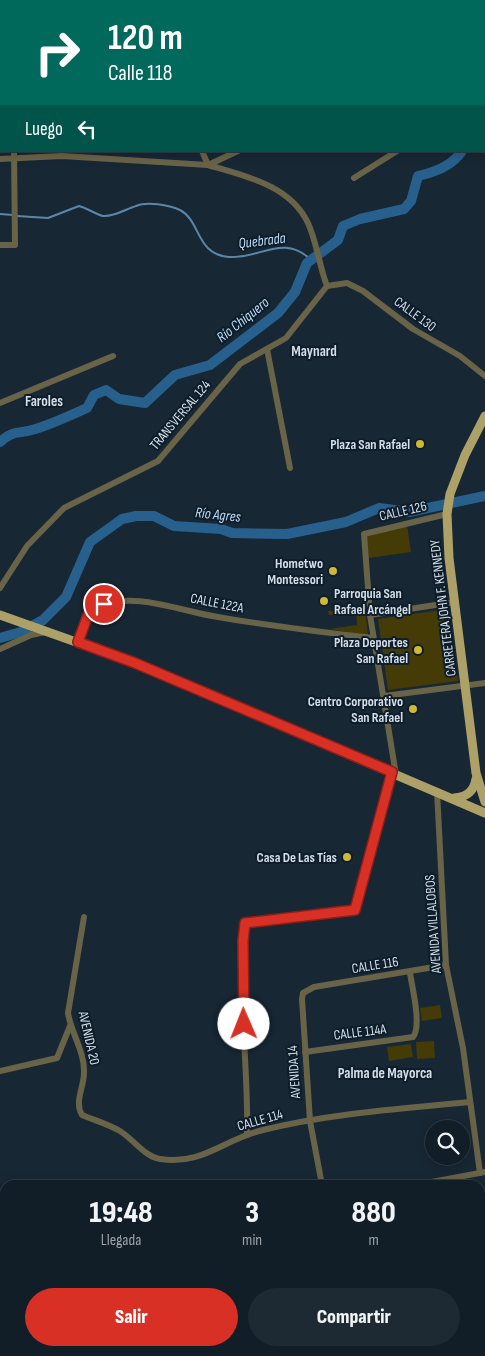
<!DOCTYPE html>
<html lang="es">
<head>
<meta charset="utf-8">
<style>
  body { margin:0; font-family:"Sofia Sans Condensed",sans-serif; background:#1e2a33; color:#f1f3f6; height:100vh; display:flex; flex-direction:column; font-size:19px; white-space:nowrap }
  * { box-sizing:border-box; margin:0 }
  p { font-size:16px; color:#9ca2a7 }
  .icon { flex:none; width:28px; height:28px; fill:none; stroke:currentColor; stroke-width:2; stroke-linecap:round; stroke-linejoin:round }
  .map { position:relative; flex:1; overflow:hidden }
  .panel { position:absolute; left:0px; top:1180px; width:485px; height:176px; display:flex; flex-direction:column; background:#111d27; border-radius:15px 15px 0 0; box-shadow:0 2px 12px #0003,0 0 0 1px #303b44 }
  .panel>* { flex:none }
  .hud { position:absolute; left:0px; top:0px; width:485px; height:152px; box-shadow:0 2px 12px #0003,0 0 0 1px #303b44; background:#00695c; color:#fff; overflow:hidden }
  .controls { position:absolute; left:425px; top:1120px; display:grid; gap:10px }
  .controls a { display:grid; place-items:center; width:45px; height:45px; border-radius:50%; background:#111d27; box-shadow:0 2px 12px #0003,0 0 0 1px #303b44; font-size:25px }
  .pin { position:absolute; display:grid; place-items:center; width:42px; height:42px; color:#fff; margin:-21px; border:2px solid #fff; border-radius:50%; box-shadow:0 1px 5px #0007 }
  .me { position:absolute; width:55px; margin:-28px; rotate:359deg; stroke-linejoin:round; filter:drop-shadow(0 0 4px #0008) }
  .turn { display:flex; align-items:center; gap:18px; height:105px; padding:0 25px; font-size:22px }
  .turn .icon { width:65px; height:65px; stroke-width:2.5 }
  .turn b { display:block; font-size:35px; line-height:42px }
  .then { display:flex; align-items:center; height:48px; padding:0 25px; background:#0003; gap:10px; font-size:19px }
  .eta { display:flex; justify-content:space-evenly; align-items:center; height:85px; text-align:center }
  .eta b { font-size:30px; font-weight:800; line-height:35px }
  .primary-button { display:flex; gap:10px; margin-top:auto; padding:10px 25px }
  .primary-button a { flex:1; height:58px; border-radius:30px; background:#d93025; color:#fff; font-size:20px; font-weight:800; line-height:58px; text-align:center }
  .primary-button a+a { background:#1e2a33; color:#f1f3f6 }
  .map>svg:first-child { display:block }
  .green { fill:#453b07 }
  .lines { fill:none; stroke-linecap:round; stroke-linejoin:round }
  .stream { stroke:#5c86a8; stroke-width:2 }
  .river { stroke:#28608d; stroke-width:10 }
  .minor { stroke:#696348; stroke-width:6 }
  .major { stroke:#aea167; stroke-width:9 }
  .route-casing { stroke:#8d1f18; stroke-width:12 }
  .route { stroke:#d93025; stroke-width:9 }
  .poi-dot { fill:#d1b736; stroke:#0d1d2a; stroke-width:2 }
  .labels { text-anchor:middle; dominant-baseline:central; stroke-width:4; stroke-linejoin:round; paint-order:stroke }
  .street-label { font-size:14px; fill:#d4dee8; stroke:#0d1d2a }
  .poi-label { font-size:14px; font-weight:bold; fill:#d4dee8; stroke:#0d1d2a; text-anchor:end }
  .water-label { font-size:15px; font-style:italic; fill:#bddbf6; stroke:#0d1d2a }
  .neighbourhood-label { font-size:15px; font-weight:bold; fill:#d4dee8; stroke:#0d1d2a }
</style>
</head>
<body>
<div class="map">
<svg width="485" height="1356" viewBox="0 0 485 1356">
  <rect width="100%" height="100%" fill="#172734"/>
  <g class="green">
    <path d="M163 0H452L163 1Z"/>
    <path d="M407 525 411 552 368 558 366 534Z"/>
    <path d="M365 607 368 635 329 629 357 625 356 612 329 615 328 611Z"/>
    <path d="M448 609 458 681 388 690 378 619Z"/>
    <path d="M440 1005 442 1018 422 1021 420 1008Z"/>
    <path d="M434 1041 435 1058 417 1059 416 1042Z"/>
    <path d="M411 1044 413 1057 389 1061 387 1047Z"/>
  </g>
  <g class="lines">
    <g class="stream">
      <path d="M0 214 13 215"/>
      <path d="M17 216 48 218 79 206C87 208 95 214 103 216 114 217 126 209 136 206 147 201 169 205 180 210 201 221 196 255 229 257 260 259 284 233 311 260"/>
      <path d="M480 1209 485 1202"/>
      <path d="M132 1356 134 1351"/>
    </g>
    <g class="river">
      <path d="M37 1 40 0"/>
      <path d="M0 10H1"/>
      <path d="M484 133 485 132"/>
      <path d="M0 442C13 430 18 434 32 430 50 425 69 416 87 408L94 395 106 390 119 399 145 403 175 375 210 365 278 313 295 292 307 263 338 240 343 226 360 219 404 209 411 201 418 176C435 172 452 166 462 151"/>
      <path d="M0 638 21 632 43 620 66 597 90 542 122 519 136 516H154L174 526 221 529 232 533 287 534 346 522 379 508 409 512 485 496"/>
    </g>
    <g class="minor">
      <path d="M12 0V1"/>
      <path d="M158 0 159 1"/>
      <path d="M469 1 471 0"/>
      <path d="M0 73H1"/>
      <path d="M202 151 208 165"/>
      <path d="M0 159 62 156 208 165 238 151"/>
      <path d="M208 165C245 176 290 185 308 223 317 243 319 265 327 286"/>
      <path d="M354 178 397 151"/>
      <path d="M0 245H15L14 151"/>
      <path d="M327 286 347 283 363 291 413 329 460 356 485 376"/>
      <path d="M267 349 290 468"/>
      <path d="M0 403 113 356"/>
      <path d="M0 588 27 546 64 508 158 461 240 364 286 338 327 286"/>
      <path d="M370 615 455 602"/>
      <path d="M77 642C82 630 85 613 98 607 132 590 183 612 218 617 269 626 321 632 373 638"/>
      <path d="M0 649 31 635 46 632"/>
      <path d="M384 696 485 683"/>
      <path d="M396 775 370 615 364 534 447 514"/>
      <path d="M437 791 446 965 463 1048 480 1173"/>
      <path d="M84 917 68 1013C71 1033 85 1052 84 1073 84 1087 74 1102 82 1115 94 1120 108 1124 120 1131 133 1139 144 1156 160 1159 202 1166 224 1139 263 1130 331 1113 401 1109 470 1102"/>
      <path d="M305 1052 413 1037C422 1026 412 987 410 973"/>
      <path d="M0 1071 57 1058 70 1026"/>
      <path d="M247 1135C249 1065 236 993 245 923L355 910 392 772"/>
      <path d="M322 1185 310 1121 302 999 303 993 314 987 446 965"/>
      <path d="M416 1185 485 1172"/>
      <path d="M480 1294 485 1291"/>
      <path d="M360 1351 363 1356"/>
      <path d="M242 1356 251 1351"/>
      <path d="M446 1356V1351"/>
    </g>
    <g class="major">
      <path d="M485 416 465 455 450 494 447 514 449 558 476 773 485 802"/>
      <path d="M0 615 135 663 485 813"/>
      <path d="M454 798C467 797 474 791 476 779"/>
    </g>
  </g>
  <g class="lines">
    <g class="route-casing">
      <path id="route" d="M104 604 88 615 78 642 135 663 392 772 355 910 245 923 243 941 244 1024"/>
    </g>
    <use href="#route" class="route"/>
  </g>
  <g class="poi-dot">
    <circle cx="420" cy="444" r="5"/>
    <circle cx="333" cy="571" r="5"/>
    <circle cx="324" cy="601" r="5"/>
    <circle cx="418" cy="650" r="5"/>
    <circle cx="413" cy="709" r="5"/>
    <circle cx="347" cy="857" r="5"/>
  </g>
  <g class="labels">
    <g class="street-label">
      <text transform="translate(415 314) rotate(36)">CALLE 130</text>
      <text transform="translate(180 415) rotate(-50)">TRANSVERSAL 124</text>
      <text transform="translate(403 511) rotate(-13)">CALLE 126</text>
      <text transform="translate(217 603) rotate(11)">CALLE 122A</text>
      <text transform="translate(443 608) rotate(-97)">CARRETERA JOHN F. KENNEDY</text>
      <text transform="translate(433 924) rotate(-94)">AVENIDA VILLALOBOS</text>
      <text transform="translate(375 965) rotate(-9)">CALLE 116</text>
      <text transform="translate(360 1032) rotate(-7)">CALLE 114A</text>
      <text transform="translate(89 1038) rotate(77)">AVENIDA 20</text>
      <text transform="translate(294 1072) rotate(-94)">AVENIDA 14</text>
      <text transform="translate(260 1120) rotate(-16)">CALLE 114</text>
    </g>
    <g class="poi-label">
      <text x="410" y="444">Plaza San Rafael</text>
      <text x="323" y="563">Hometwo<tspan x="323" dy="16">Montessori</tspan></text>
      <text x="334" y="593" text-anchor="start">Parroquia San<tspan x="334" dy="16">Rafael Arcángel</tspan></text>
      <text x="408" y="642">Plaza Deportes<tspan x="408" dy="16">San Rafael</tspan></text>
      <text x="403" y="701">Centro Corporativo<tspan x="403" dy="16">San Rafael</tspan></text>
      <text x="337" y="857">Casa De Las Tías</text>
    </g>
    <g class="water-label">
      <text transform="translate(262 241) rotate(-7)">Quebrada</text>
      <text transform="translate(243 320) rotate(-39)">Río Chiquero</text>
      <text transform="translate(218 515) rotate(6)">Río Agres</text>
    </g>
    <g class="neighbourhood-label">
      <text x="314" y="351">Maynard</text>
      <text x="44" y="401">Faroles</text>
      <text x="385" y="1073">Palma de Mayorca</text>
    </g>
  </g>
</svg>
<div class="controls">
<a><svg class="icon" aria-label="search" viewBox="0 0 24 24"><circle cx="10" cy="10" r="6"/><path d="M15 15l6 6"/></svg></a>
</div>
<div class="pin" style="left:104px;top:604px;background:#d93025"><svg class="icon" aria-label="arrive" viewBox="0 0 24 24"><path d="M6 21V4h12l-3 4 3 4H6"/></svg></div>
<svg class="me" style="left:244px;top:1024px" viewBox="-20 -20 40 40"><circle r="19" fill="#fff"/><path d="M0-13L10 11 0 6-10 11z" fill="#d93025"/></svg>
<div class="hud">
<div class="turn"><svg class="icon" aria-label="right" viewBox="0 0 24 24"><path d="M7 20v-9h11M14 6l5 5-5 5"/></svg><div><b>120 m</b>Calle 118</div></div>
<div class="then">Luego<svg class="icon" aria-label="left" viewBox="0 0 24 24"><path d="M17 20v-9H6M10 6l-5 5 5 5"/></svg></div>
</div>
<section class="panel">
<div class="eta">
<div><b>19:48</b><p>Llegada</p></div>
<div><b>3</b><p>min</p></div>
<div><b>880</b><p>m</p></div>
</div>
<div class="primary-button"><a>Salir</a><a>Compartir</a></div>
</section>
</div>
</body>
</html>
